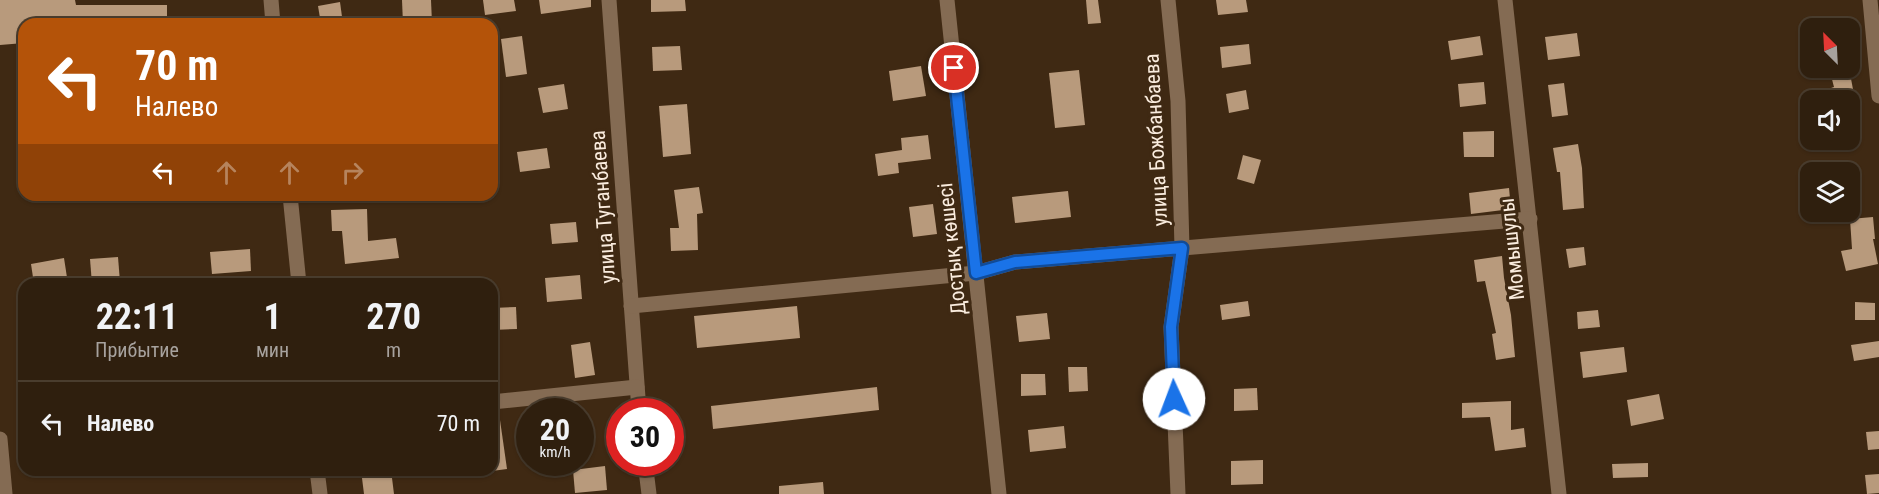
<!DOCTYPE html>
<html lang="ru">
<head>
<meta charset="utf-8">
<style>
  body { margin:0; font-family:"Roboto Condensed",sans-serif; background:#3b2c1c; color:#f1f3f6; height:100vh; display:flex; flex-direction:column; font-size:22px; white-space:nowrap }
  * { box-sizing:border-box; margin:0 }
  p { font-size:20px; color:#a7a29e }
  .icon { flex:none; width:33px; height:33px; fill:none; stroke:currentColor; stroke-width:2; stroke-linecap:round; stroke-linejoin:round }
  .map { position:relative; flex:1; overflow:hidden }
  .details { position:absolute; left:18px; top:278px; width:480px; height:198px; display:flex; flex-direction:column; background:#2f1f0e; border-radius:18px; box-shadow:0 2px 4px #0004,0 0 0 2px #4a3d2e }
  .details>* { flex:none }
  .banner { position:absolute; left:18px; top:18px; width:480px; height:183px; border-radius:18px; box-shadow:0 2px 4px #0004,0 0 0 2px #4a3d2e; background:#b45309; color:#fff; overflow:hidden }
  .needle { width:39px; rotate:336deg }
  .buttons { position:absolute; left:1800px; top:18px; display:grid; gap:12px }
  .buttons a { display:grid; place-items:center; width:60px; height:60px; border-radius:12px; background:#2f1f0e; box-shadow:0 2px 4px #0004,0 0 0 2px #4a3d2e; font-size:30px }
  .speed { position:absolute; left:516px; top:398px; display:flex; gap:12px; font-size:30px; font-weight:700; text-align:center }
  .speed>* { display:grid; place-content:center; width:78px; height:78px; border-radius:50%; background:#2f1f0e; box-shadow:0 2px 4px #0004,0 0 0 2px #4a3d2e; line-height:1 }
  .speed small { font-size:15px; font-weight:400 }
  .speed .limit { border:9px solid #d22; background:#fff; color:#111 }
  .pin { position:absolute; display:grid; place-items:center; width:51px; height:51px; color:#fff; margin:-26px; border:3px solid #fff; border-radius:50%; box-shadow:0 2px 6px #0007 }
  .me { position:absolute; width:66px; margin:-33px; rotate:358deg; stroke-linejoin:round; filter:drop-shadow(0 0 4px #0008) }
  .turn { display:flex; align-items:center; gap:21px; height:126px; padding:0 18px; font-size:27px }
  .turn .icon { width:78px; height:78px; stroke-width:2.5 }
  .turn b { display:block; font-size:42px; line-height:51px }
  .lanes { display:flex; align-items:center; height:57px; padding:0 18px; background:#0003; justify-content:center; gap:30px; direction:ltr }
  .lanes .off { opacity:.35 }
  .eta { display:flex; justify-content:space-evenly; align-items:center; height:102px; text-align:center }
  .eta b { font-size:36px; font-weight:700; line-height:42px }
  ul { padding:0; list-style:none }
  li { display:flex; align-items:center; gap:18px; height:84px; padding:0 18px; border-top:2px solid #4a3d2e }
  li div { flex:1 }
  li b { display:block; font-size:22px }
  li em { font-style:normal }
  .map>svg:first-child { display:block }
  .building { fill:#b89a7c }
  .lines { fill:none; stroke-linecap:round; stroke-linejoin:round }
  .minor { stroke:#846b53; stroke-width:15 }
  .route-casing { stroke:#114b97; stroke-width:15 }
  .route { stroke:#1a73e8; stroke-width:10 }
  .labels { text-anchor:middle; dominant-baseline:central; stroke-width:6; stroke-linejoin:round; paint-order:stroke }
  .street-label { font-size:21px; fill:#faecde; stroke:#3f2913 }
</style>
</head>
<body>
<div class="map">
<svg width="1879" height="494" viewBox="0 0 1879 494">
  <rect width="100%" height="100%" fill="#3f2913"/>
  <g class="building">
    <path d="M0 0H75L76 5H167V24H24V43L0 45Z"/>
    <path d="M402 0H431L432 23 403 24Z"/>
    <path d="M483 0H514L516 11 485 15Z"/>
    <path d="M539 0H591V7L541 14Z"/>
    <path d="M651 0H685L686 11 651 12Z"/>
    <path d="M1086 0H1098L1101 23 1088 24Z"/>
    <path d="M1216 0H1246L1248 12 1218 15Z"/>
    <path d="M340 2 343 24H321L318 6Z"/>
    <path d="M1577 33 1580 56 1548 60 1545 37Z"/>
    <path d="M522 36 527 74 506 77 501 39Z"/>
    <path d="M1480 36 1483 55 1451 60 1448 41Z"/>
    <path d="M1249 44 1251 64 1222 68 1220 47Z"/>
    <path d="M680 46 682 70 653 71 652 47Z"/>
    <path d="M921 66 926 96 893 101 889 71Z"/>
    <path d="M1829 68H1849L1855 100H1833L1831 88 1834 87Z"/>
    <path d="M1079 70 1085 125 1055 128 1049 73Z"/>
    <path d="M1484 82 1486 104 1460 107 1458 84Z"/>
    <path d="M1564 83 1568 115 1552 117 1548 85Z"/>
    <path d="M564 84 568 109 543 113 538 88Z"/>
    <path d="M1246 90 1249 109 1229 113 1226 94Z"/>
    <path d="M687 104 691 154 663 157 659 106Z"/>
    <path d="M1494 131V157H1464L1463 132Z"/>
    <path d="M928 135 931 159 898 163 899 173 878 176 875 154 902 150 901 138Z"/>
    <path d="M1578 144 1582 168 1584 208 1563 210 1560 172H1557L1553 148Z"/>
    <path d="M547 148 550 168 520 172 517 152Z"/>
    <path d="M1243 155 1261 160 1254 184 1237 179Z"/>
    <path d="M699 187 703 213 697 214 698 250 671 251 670 228H679L674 190Z"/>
    <path d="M1509 188 1511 209 1471 214 1469 193Z"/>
    <path d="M1068 191 1071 217 1015 223 1012 197Z"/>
    <path d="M933 204 937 234 913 237 909 207Z"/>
    <path d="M367 209 368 241 396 238 399 258 345 264 342 231H332L331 210Z"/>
    <path d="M1873 217 1875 239H1873L1878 264 1846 271 1841 251 1852 249 1850 219Z"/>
    <path d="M576 222 578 242 552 244 550 224Z"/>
    <path d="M1584 247 1586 265 1569 268 1566 249Z"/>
    <path d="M250 249 251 271 212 274 210 252Z"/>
    <path d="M1502 256 1504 278 1511 315 1515 357 1496 360 1492 334 1496 333 1485 281 1477 282 1474 260Z"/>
    <path d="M118 257 120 282 92 284 90 259Z"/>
    <path d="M64 258 68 284H34L31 264Z"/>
    <path d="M580 275 582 299 547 302 545 278Z"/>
    <path d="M1248 301 1250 316 1222 320 1220 305Z"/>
    <path d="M1855 302 1875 303V320H1855Z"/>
    <path d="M797 306 800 338 697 348 694 316Z"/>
    <path d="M516 307 517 329 492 330V308Z"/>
    <path d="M1598 310 1600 327 1578 329 1577 312Z"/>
    <path d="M1047 313 1050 339 1019 342 1016 316Z"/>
    <path d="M1879 341V357L1854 361 1851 345Z"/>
    <path d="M590 342 595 375 575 378 571 345Z"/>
    <path d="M1624 347 1627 372 1583 378 1580 352Z"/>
    <path d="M1068 367H1087L1088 391 1069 392Z"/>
    <path d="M1021 374H1045L1046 395 1021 396Z"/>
    <path d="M877 387 879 410 713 429 711 406Z"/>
    <path d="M1257 388 1258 410 1234 411V389Z"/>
    <path d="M1659 394 1664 419 1631 426 1627 400Z"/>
    <path d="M1511 401V430L1524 428 1526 447 1495 451 1490 417 1462 418V403Z"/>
    <path d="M492 413H499L507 469 492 471Z"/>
    <path d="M1064 426 1066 448 1030 452 1028 430Z"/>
    <path d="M1879 431V449L1868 450 1866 432Z"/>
    <path d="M1263 460V484L1231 485V461Z"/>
    <path d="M1648 463V477L1613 478 1612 464Z"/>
    <path d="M605 466 607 490 575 493 573 470Z"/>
    <path d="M361 470H391L394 494H364Z"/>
    <path d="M1879 474V493L1867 494 1865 475Z"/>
    <path d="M823 482 824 494H779V486Z"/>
  </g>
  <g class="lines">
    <g class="minor">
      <path d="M271 0 273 24"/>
      <path d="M609 0 639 411"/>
      <path d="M947 0 999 494"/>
      <path d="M1168 0 1178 101 1182 248 1171 327 1178 494"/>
      <path d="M1505 0 1559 494"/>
      <path d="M1870 0 1879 96"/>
      <path d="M290 195 299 284"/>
      <path d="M631 306 976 273 1015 262 1530 219"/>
      <path d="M492 402 637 387"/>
      <path d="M0 439 5 494"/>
      <path d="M645 462 649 494"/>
      <path d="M317 470 320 494"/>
    </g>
  </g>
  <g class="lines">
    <g class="route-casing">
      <path id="route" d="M954 68 976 273 1015 262 1182 248 1171 327 1174 399"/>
    </g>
    <use href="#route" class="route"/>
  </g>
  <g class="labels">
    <g class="street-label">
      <text transform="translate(1156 140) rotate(-93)">улица Божбанбаева</text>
      <text transform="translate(603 207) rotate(-94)">улица Туганбаева</text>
      <text transform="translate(952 249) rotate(-96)">Достық көшесі</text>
      <text transform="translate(1512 249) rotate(-96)">Момышулы</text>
    </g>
  </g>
</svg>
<div class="buttons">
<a><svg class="needle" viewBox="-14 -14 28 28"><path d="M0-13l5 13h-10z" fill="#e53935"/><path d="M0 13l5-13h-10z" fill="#a7a29e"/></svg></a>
<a><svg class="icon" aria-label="sound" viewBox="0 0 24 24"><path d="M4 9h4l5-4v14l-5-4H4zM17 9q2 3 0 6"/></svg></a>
<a><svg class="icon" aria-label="layers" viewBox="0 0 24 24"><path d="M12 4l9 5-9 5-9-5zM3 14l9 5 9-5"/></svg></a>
</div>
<div class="speed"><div>20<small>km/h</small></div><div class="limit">30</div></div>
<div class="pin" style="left:954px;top:68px;background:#d93025"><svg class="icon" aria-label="arrive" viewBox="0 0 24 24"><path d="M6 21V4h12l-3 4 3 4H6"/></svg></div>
<svg class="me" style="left:1174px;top:399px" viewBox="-20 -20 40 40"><circle r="19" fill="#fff"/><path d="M0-13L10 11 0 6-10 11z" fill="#1a73e8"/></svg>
<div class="banner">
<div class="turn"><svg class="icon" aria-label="left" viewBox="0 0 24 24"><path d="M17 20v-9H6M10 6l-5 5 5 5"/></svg><div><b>70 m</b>Налево</div></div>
<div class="lanes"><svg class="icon" aria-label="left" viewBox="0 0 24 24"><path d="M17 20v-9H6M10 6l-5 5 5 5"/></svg><svg class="icon off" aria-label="ahead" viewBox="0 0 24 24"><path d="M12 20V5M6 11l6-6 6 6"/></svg><svg class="icon off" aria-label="ahead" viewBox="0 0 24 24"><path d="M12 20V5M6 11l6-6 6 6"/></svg><svg class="icon off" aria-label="right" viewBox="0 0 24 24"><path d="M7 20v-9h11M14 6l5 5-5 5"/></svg></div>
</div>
<section class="details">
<div class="eta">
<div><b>22:11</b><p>Прибытие</p></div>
<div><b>1</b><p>мин</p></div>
<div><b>270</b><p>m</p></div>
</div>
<ul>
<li><svg class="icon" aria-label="left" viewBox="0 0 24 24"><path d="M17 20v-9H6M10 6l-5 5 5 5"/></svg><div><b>Налево</b></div><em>70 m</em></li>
</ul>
</section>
</div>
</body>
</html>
